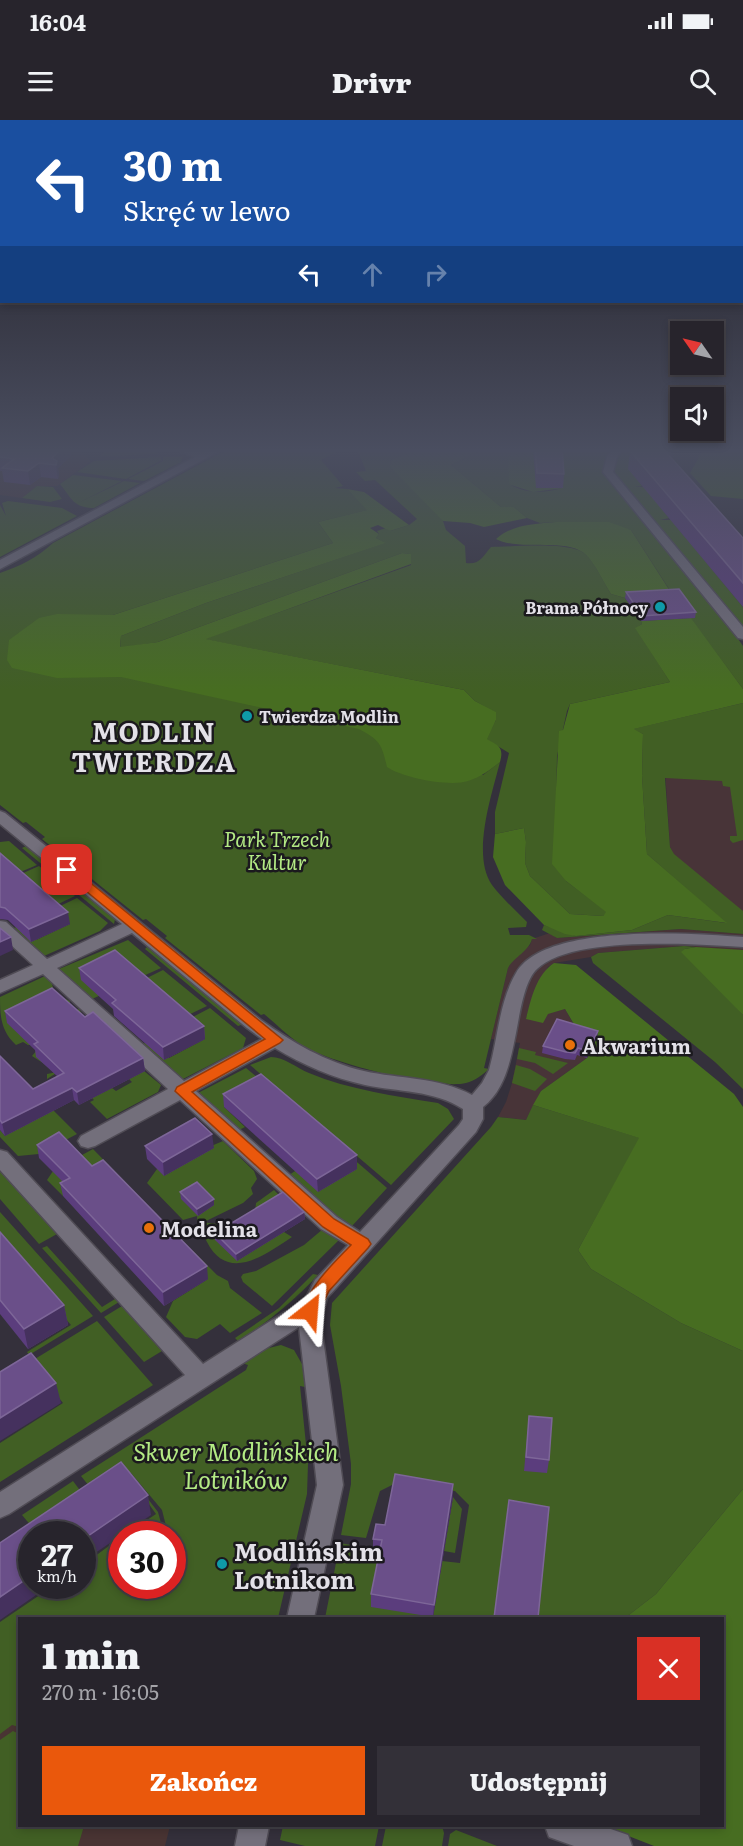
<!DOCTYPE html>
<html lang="pl">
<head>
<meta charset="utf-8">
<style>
  body { margin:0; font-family:Literata,serif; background:#333038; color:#f1f3f6; height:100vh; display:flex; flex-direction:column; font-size:22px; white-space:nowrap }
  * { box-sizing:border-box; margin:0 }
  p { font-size:20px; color:#a4a4a9 }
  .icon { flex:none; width:33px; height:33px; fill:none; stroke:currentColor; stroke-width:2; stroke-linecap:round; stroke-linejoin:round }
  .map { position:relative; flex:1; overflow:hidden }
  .side { position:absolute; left:18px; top:1497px; width:706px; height:210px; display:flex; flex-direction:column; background:#27242c; border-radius:0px; box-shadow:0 3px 9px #0003,0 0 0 2px #434148 }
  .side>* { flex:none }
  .hud { position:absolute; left:0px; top:0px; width:744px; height:183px; box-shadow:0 3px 9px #0003,0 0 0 2px #434148; background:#1a4fa0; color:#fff; overflow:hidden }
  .needle { width:39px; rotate:304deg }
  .fabs { position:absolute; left:670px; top:201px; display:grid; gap:12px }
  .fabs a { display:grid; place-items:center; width:54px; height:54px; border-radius:0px; background:#27242c; box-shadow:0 3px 9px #0003,0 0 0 2px #434148; font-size:30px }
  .speed { position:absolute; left:18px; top:1401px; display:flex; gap:12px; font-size:30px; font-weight:700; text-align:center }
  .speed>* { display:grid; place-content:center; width:78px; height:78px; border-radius:50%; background:#27242c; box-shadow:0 3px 9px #0003,0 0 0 2px #434148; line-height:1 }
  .speed small { font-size:15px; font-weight:400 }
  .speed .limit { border:9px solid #d22; background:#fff; color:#111 }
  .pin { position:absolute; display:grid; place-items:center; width:51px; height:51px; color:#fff; margin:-26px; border-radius:12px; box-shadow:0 3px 9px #0006 }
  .me { position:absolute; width:66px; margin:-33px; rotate:28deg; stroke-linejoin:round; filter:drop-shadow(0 0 4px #0008) }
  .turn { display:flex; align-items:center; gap:21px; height:126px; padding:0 24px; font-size:27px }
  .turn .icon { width:78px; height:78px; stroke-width:2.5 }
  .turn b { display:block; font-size:42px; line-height:51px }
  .lanes { display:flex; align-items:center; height:57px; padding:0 24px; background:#0003; justify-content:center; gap:30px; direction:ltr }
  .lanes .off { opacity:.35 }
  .round { display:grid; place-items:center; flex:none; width:63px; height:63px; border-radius:0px; background:#333038 }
  .overview { display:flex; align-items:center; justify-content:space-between; height:102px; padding:0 24px }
  h1 { font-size:36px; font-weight:800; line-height:45px }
  .cta { display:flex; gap:12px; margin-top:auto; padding:12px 24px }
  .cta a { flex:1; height:69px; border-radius:0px; background:#ea580c; color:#fff; font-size:24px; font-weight:800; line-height:69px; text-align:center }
  .cta a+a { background:#333038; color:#f1f3f6 }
  .status { display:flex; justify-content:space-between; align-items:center; height:42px; padding:0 30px; background:#27242c; direction:ltr }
  .status svg { height:16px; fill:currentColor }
  header { display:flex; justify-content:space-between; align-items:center; height:78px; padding:0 24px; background:#27242c; font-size:27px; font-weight:800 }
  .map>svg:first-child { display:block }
  .commercial { fill:#483438 }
  .education { fill:#493433 }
  .green { fill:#415f24 }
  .forest { fill:#476d21 }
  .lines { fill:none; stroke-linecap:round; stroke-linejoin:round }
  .minor-casing { stroke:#504c55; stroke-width:3 }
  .minor { fill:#736f7b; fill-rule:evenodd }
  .wall { fill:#5b3d7d }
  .shaded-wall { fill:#45315e }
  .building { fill:#6a4f89; stroke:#7d6698; stroke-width:1.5 }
  .route { fill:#ea580c; stroke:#983908; stroke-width:1.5 }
  .culture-dot { fill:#0f9aa8; stroke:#1b191e; stroke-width:2 }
  .food-dot { fill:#e8710a; stroke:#1b191e; stroke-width:2 }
  .labels { text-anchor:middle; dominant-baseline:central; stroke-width:5; stroke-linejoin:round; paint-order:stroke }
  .far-poi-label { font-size:16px; font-weight:bold; fill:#e3e1e8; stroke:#1b191e; text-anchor:end }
  .park-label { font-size:20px; font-style:italic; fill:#b3ea84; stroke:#1b191e }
  .poi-label { font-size:20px; font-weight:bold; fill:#e3e1e8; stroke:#1b191e; text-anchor:start }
  .near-park-label { font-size:24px; font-style:italic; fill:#b3ea84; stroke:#1b191e }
  .near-poi-label { font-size:24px; font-weight:bold; fill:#e3e1e8; stroke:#1b191e; text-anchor:start }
  .district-label { font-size:26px; font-weight:bold; letter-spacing:1.5px; fill:#e3e1e8; stroke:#1b191e }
</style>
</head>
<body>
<div class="status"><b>16:04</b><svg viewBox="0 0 49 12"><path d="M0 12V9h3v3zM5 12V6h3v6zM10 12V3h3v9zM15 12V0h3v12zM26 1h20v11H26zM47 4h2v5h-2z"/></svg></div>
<header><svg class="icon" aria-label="menu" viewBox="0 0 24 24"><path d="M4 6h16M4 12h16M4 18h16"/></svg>Drivr<svg class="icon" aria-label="search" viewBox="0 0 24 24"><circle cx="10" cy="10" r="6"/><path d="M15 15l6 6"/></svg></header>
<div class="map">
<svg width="743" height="1726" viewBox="0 0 743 1726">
  <rect width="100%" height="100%" fill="#34303b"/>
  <g class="commercial">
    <path d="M0 328H84L81 331 91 341 57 366H37L22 378 0 375Z"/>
    <path d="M743 596V792L673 734 670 727 663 618Z"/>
    <path d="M681 809 743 814V831L684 826 598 833 591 837 554 843 548 847 532 878 526 899 565 889 578 912 597 917 587 938 541 971 526 1000 498 997 506 982 512 963 520 923 491 919 508 848 513 839 530 825 532 819 550 813 557 818Z"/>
  </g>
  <path class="education" d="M19 1536 20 1706H170L165 1726H0V1550Z"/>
  <g class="green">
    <path d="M108 328H151L158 334 100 336Z"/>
    <path d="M230 328H343L321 340 343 366 335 368 347 369 368 390 318 402 333 423 113 495 111 554 396 613 483 655 500 642C492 674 471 735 492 765 502 778 515 790 527 802L526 807 508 808 510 815H529L537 819H532C529 831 514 837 508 848L484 948 489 949C482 955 475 961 466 963 437 970 337 944 309 929 290 919 281 908 264 894L261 895 165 818 167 816 146 799 143 800 42 719 45 717 26 702 23 703 0 685V453C20 446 37 438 53 423Z"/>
    <path d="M417 328 392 340 389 346 442 398 446 410 465 426 466 443C480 445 483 436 491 427 511 427 571 421 585 434 596 444 603 462 611 474L625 478 641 501 642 504 636 508 670 562 570 584 567 591 557 636 556 688 566 761 607 792 603 796 570 794 530 756 525 743 526 722 524 708 495 714V692L509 633 486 619 496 600 495 592 475 581 464 570 204 519 411 445 410 434 402 433 158 522 120 528 121 516 206 483 385 423 376 418 379 414 377 411 386 408 390 411 409 405 417 399 375 360 365 361 356 352 366 351 358 331 345 329Z"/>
    <path d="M485 328H508L511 365C527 374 546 373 562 368L558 328H614L604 345 606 357 720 493 743 526V569L671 472 631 410 556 402 540 403 527 398 514 387H501L451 345Z"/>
    <path d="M620 328H642L629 349 642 366 634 367H644L669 398 660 400H671L743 487V511L615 355 611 348Z"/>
    <path d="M704 328H743V379L711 376 690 353Z"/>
    <path d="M160 337 162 340 126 359 77 352 94 341Z"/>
    <path d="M163 337H183L181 342 144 361 128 359 163 341Z"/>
    <path d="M73 355 122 361 78 383 124 361 140 363 94 388C74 388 72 379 60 364Z"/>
    <path d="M37 366 53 367 62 379 50 382 22 378Z"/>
    <path d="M8 381 62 388 77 396 0 437V385L6 396 2 383Z"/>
    <path d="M743 583V720L733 723 730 720V716H737L730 667 723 666 722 661 665 658 670 727 674 734 743 791V814L681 809 557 818 542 810 544 805 576 816 632 810 668 795 726 803 647 734 642 656 643 614 633 609Z"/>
    <path d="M9 721 37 745 18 753 0 744V722Z"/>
    <path d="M26 726 115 799 114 804 22 728Z"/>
    <path d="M39 746 75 776 54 786 21 754Z"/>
    <path d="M77 778 108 803 100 811 44 836 14 808 19 806 36 820 70 804 56 788Z"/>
    <path d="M128 820 161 848 92 879 59 849Z"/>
    <path d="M148 826 244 904 238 906 145 829Z"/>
    <path d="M684 826 696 827 685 829 743 895V969L715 942 593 843 591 837 598 833Z"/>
    <path d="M163 850 207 886 184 897 141 861Z"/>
    <path d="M45 856 51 861 55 874 70 881 69 886 74 891 79 889 90 907 58 952 47 959V954L57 952 32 936 37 930 33 925H28L23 922 16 925C1 911 0 897 0 877Z"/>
    <path d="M210 888 246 918 243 928 183 959 143 924 149 921 169 938 205 919 187 900Z"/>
    <path d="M519 928 536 932 535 935 568 943 553 954 535 943 517 939Z"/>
    <path d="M271 937C284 937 297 948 309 953 350 970 395 976 438 983L448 989 454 999 391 1065 250 945Z"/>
    <path d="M516 945 530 949 547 959 535 971 512 963Z"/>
    <path d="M246 948 290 984 224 987 245 1007 239 1010 198 973Z"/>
    <path d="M144 951 161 965 158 972 107 999 90 982 94 980 92 978 112 968 116 971 132 962 129 959Z"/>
    <path d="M35 972 77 1014 39 1034 18 1036 0 1017V1010L5 1016Z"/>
    <path d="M533 985 640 1018 578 1130 591 1149 681 1203 743 1231V1369L656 1474 625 1498H549L538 1495 495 1498H325L340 1423 374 1429 381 1433 433 1497 442 1441 460 1443 469 1385 455 1371 392 1365 380 1371 366 1418 341 1415 351 1364V1344L341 1266 330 1205 332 1183 491 1007 498 997 526 1000Z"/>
    <path d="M223 1021 254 1051 257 1059 251 1068 253 1074 243 1083 204 1102C224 1106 239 1105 255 1093L256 1083 274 1070 283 1079 284 1112 292 1117C265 1135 228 1163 207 1122 203 1114 197 1106 197 1096L183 1100 147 1063 157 1049Z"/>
    <path d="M336 1024 387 1068 352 1106 337 1097 289 1055Z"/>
    <path d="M93 1029 133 1070 125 1074 105 1053 63 1076 47 1060 53 1051Z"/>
    <path d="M0 1051 57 1114 39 1124 0 1079Z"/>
    <path d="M0 1092 93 1196 29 1235 27 1232 71 1205 0 1123Z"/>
    <path d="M323 1109 340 1119 272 1186 243 1162 241 1157 243 1154 256 1151 304 1125Z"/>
    <path d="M47 1126 102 1187 115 1179 119 1182 101 1193 42 1128Z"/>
    <path d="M193 1131 217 1155 228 1161 230 1168 262 1193 230 1213 220 1204 197 1219 185 1217 166 1197 173 1181 208 1159 186 1136Z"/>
    <path d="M313 1154 318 1155C294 1181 268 1202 238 1221L235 1218 279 1188Z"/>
    <path d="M122 1186 162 1231 144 1242 104 1197Z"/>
    <path d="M97 1201 153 1265 0 1362V1323L63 1283 30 1242Z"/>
    <path d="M281 1225 294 1230 302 1244 305 1267 300 1266 308 1344 307 1374 278 1498H20L19 1607 12 1605 0 1614V1502L53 1466H82L83 1445 121 1417 122 1466H172L173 1452 174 1458 178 1456 173 1433 172 1414H168L162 1390 131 1353 97 1376 81 1356 246 1250 248 1245 242 1243 265 1229Z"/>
    <path d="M73 1361 88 1381 38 1414 22 1395Z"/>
    <path d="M453 1377 462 1389 455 1433 444 1431Z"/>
    <path d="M148 1379 158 1392 164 1414H126L156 1394 146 1380Z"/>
    <path d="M13 1611 19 1614 20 1706H84L78 1726H0V1620Z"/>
    <path d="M283 1706H379L375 1726H305L280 1720Z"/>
    <path d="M386 1706H442L444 1713 442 1726H382Z"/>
    <path d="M456 1710 497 1726H448L450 1714Z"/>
  </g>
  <g class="forest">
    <path d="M417 328H485L451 345 501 387H514L527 398 484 407 470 403 443 401 389 346 392 340Z"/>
    <path d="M508 328H558L553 365 564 368 533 372 511 365 509 363Z"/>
    <path d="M347 369 364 372 409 405 390 411 378 405 370 408 379 414 376 418 386 423 206 483 121 516 120 527 158 522 402 433 411 434V444L206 519 464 570 475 581 496 592V600L487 619C499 626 504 627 500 642 490 650 481 657 468 661 450 667 403 658 387 647 382 625 380 620 359 609L121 557 57 558 12 548 7 540 9 520 39 498 57 494 113 495 333 423 318 402 367 390Z"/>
    <path d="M556 402H609L631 410 670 471 679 474 625 478 611 474C603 462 596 445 586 435 568 417 520 432 496 419 513 404 535 404 556 402Z"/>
    <path d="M691 498 743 569V583L634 609 643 614 642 656 647 734 727 803 668 795 632 810 576 816 565 814 544 805 505 765 493 737 495 714 524 708 526 722 525 743 530 756 570 794 603 796 606 792 566 761 552 744 559 611 563 610 570 584 670 562 635 508 642 504 641 501Z"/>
    <path d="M696 827 743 830V895L681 832 685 829Z"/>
    <path d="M554 843 576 845 734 974 743 987V1231L681 1203 591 1149 578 1130 639 1018 533 985 541 971 587 938 597 918 578 911 565 889 548 894 543 903 526 899C531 879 536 855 554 843Z"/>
    <path d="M743 1369V1726H654L603 1706H723V1498H625L656 1474Z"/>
  </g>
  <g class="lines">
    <g class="minor-casing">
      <g id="minor">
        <path d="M173 328H187L202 333 212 328H225L0 449V440L195 337Z"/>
        <path d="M613 328H623L617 337 613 352 743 507V519L738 518 603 352 607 337Z"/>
        <path d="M0 691 5 693 261 900C292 922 325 942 364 951 399 959 439 957 472 975L482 963 489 950C498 918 499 882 516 853 544 803 691 813 743 817V827C696 824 571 815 537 849 523 862 519 900 515 918 510 943 504 971 483 987V999L476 1012 327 1178 323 1193 322 1211 343 1365 314 1498H287L317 1365 299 1207 9 1394 0 1398V1372L185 1255 0 1050V1030L7 1032 203 1244 283 1193 302 1185 315 1160 348 1125 321 1109 180 980 95 1026 88 1028 81 1026 78 1021 81 1016 168 969 43 854 0 873V860L33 845 0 815V801L6 802 47 839 122 804 0 704ZM132 813 247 908 262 919 184 961 57 848ZM275 928C303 945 333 958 365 965 398 972 434 970 463 989V999L459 1005 360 1112 337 1097 196 971Z"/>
        <path d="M239 1706H269L265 1726H235Z"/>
        <path d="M545 1706H602L628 1715 632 1726H574L549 1717Z"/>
      </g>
    </g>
    <use href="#minor" class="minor"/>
  </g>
  <g class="wall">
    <path d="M0 328H70L71 336 58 348 59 355 58 359 41 357 30 365 4 362 2 351H0Z"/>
    <path d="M533 328H562L564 354 563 368H536Z"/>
    <path d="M632 328H677L671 338 743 418V487L628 349 630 331Z"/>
    <path d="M626 472 696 492 695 498 641 501 625 478Z"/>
    <path d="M0 733 70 804 31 822 8 800 0 799Z"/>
    <path d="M79 848 204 906 205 919 164 940 114 896 113 889 81 860Z"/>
    <path d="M5 891 85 897 143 938 145 951 79 985 74 980 5 1016 0 1010V936L33 969 57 956 36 937 35 930 7 903Z"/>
    <path d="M598 911 597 917 587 938 577 935 575 940 565 939 542 933 543 926Z"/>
    <path d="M223 974 357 1035V1049L318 1072 224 987Z"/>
    <path d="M37 1025 92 1046 208 1159 164 1186 63 1076 60 1063 63 1062 39 1038Z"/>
    <path d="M145 1026 214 1028 164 1056 147 1039Z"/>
    <path d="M180 1072 214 1079V1085L198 1096 181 1079Z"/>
    <path d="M304 1092 305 1099 237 1141 215 1120V1113Z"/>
    <path d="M0 1112 64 1185 68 1205 28 1229 0 1194Z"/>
    <path d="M529 1296 549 1340 547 1353 524 1351Z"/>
    <path d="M453 1377 433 1497 371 1487V1474L379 1433 373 1432V1419L385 1405Z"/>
  </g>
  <g class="shaded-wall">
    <path d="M62 328H70L71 336 58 348 59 355 58 359 56 345 52 338Z"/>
    <path d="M669 328H677L664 350 666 332Z"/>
    <path d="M39 343 41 357 30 365 28 351Z"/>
    <path d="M68 792 70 804 31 822 29 809Z"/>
    <path d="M11 817 13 830 0 836V822Z"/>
    <path d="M204 906 205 919 164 940 163 927Z"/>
    <path d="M598 911 597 917 587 938 588 931Z"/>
    <path d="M143 938 145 951 79 985 77 972Z"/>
    <path d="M72 968 74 980 5 1016 2 1003Z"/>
    <path d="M212 1014 214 1028 164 1056 163 1042Z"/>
    <path d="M357 1035V1049L318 1072 317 1059Z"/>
    <path d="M214 1079V1085L198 1096 197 1089Z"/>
    <path d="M304 1092 305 1099 237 1141 236 1134Z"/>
    <path d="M207 1146 208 1159 164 1186 163 1172Z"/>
    <path d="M64 1185 68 1205 28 1229 24 1209Z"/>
    <path d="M56 1263 61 1283 0 1321V1298Z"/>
    <path d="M453 1364V1377L433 1497 434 1485Z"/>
    <path d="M148 1375 151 1395 82 1442V1420Z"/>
    <path d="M32 1455V1466H49L0 1500V1477Z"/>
  </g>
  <g class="building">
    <path d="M0 328 30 329 62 328 52 338 57 341 56 345 39 343 28 351 2 348 14 339 0 337Z"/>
    <path d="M535 328H562L564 354 537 353Z"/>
    <path d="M632 328H669L666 332 743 418V463L630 331Z"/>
    <path d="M679 469 696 492 642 496 626 472Z"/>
    <path d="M0 733 68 792 29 809 5 788 0 787Z"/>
    <path d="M0 808 11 817 0 822Z"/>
    <path d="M115 830 204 906 163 927 112 883 116 880 79 848Z"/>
    <path d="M52 868 85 897 93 892 143 938 77 972 72 968 2 1003 0 1000V936L33 969 64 953 34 924 38 922 5 891Z"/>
    <path d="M557 899 598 911 588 931 578 928 575 933 566 932 543 926Z"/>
    <path d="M261 954 357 1035 317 1059 223 974Z"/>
    <path d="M195 998 212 1014 163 1042 145 1026Z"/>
    <path d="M59 1012 92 1046 103 1040 207 1146 163 1172 60 1063 70 1058 37 1025Z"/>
    <path d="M197 1062 214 1079 197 1089 180 1072Z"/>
    <path d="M283 1072 304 1092 236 1134 215 1113Z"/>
    <path d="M0 1112 64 1185 24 1209 0 1180Z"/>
    <path d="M31 1233 56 1263 0 1298V1252Z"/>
    <path d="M529 1296 552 1298 549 1340 526 1337Z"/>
    <path d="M121 1342 148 1375 82 1420V1414H32V1455L0 1477V1423Z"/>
    <path d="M395 1354 453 1364 434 1485 371 1474 382 1420 373 1419 376 1404 385 1405Z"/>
    <path d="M509 1380 549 1387 538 1498H494Z"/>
  </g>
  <linearGradient id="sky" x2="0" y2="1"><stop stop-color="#1d1a20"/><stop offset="0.58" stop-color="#4a4e60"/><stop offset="1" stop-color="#4a4e60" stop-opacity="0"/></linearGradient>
  <rect width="743" height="570" fill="url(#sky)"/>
  <path class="route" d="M67 746 71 747 283 920 280 923 192 972 334 1099 368 1119 371 1124 368 1128 329 1171 317 1196 310 1198 304 1196 302 1191C311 1164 332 1145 351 1125L323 1107 175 971 177 967 265 919 63 752 61 750 63 747Z"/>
  <g class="culture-dot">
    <circle cx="660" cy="487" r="6"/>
    <circle cx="247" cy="596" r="6"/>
    <circle cx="222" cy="1444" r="6"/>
  </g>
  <g class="food-dot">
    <circle cx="570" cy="925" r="6"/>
    <circle cx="149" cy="1108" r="6"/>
  </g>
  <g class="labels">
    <g class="far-poi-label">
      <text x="648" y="487">Brama Północy</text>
      <text x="259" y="596" text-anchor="start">Twierdza Modlin</text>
    </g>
    <g class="park-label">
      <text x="277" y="718">Park Trzech<tspan x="277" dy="23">Kultur</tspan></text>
    </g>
    <g class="poi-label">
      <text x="582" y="925">Akwarium</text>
      <text x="161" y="1108">Modelina</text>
    </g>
    <g class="near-park-label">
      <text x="236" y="1330">Skwer Modlińskich<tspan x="236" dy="28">Lotników</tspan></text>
    </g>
    <g class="near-poi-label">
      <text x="234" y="1430">Modlińskim<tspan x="234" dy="28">Lotnikom</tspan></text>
    </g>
    <g class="district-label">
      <text x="154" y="610">MODLIN<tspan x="154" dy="30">TWIERDZA</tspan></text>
    </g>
  </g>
</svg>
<div class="fabs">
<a><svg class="needle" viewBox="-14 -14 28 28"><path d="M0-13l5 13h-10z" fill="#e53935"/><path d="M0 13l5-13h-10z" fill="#a4a4a9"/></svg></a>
<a><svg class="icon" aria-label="sound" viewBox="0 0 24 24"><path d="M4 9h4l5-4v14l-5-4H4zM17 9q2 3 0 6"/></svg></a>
</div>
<div class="speed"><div>27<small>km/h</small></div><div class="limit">30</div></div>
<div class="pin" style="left:67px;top:750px;background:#d93025"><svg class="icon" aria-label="arrive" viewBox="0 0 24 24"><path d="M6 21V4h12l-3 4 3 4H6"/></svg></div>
<svg class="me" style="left:310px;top:1191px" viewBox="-20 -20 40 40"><path d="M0-17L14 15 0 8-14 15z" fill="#ea580c" stroke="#fff" stroke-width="4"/></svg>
<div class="hud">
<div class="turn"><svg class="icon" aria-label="left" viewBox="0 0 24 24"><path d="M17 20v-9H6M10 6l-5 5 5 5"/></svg><div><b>30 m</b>Skręć w lewo</div></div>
<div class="lanes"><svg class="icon" aria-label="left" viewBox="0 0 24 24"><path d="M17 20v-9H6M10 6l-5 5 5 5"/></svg><svg class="icon off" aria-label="ahead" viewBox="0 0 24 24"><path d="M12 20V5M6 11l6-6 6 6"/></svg><svg class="icon off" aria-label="right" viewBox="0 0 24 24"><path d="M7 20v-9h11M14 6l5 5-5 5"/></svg></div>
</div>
<section class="side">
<div class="overview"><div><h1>1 min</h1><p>270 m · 16:05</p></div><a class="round" style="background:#d93025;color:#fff"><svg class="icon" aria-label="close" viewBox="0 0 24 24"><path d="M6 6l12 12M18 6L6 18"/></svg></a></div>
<div class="cta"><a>Zakończ</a><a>Udostępnij</a></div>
</section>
</div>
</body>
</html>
